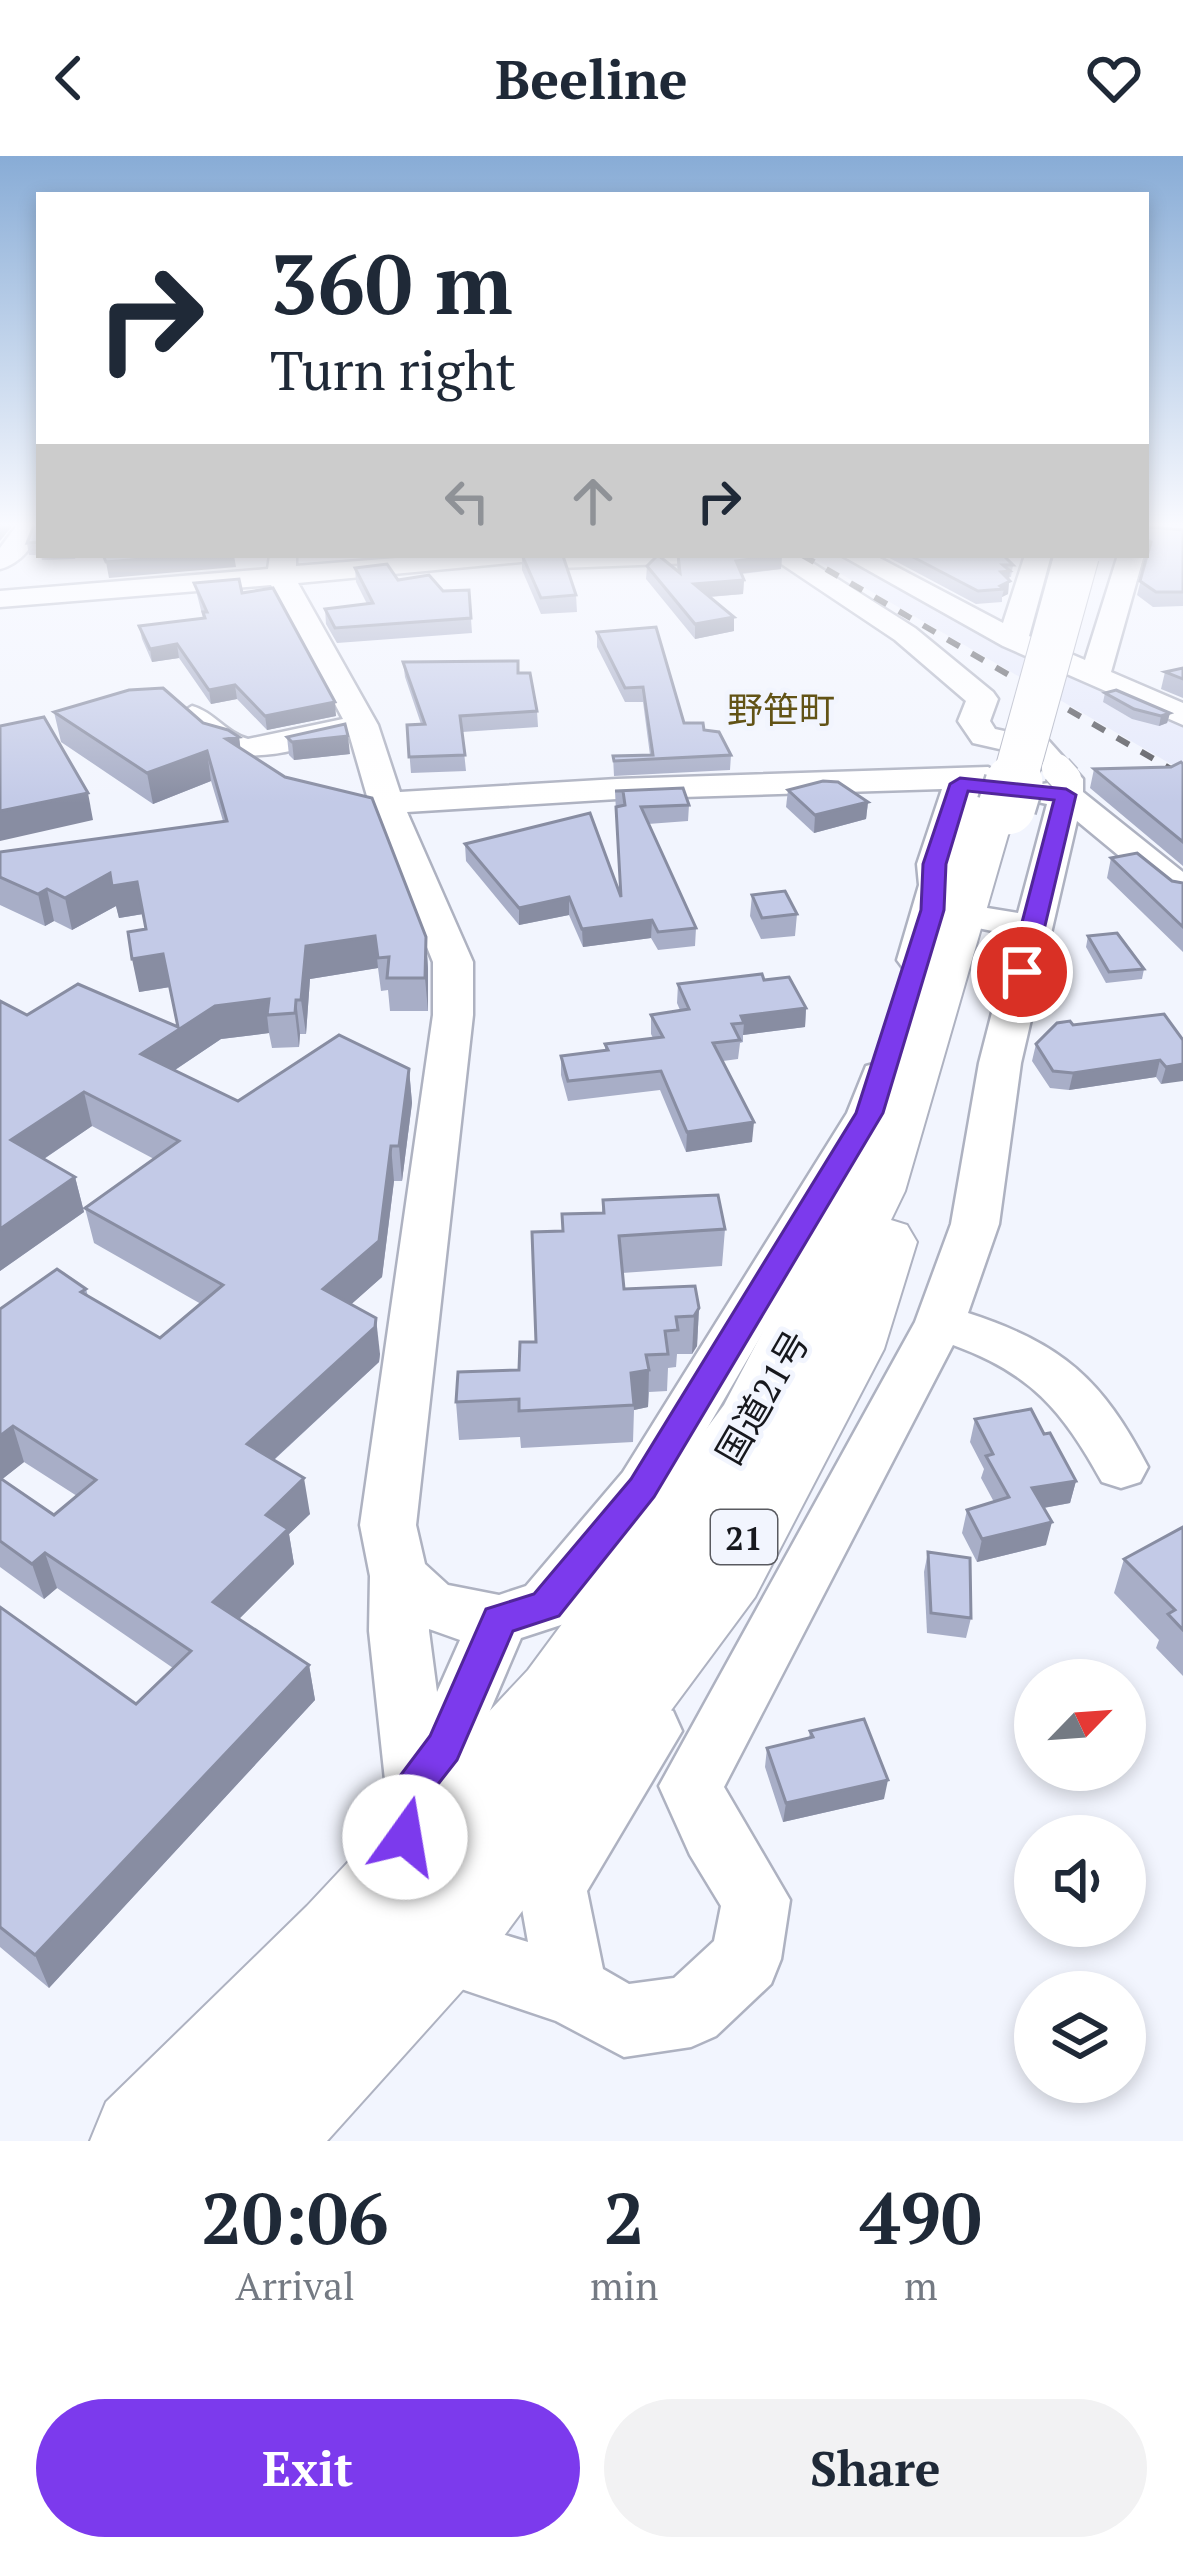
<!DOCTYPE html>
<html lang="en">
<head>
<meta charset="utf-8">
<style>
  body { margin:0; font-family:"PT Serif","Noto Sans JP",serif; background:#f2f2f3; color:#1f2937; height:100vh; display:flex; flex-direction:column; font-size:45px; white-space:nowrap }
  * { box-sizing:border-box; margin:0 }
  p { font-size:39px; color:#747a83 }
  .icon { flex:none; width:66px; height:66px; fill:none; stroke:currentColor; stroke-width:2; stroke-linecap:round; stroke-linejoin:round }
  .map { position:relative; height:1985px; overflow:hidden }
  .drawer { display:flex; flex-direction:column; background:#fff; flex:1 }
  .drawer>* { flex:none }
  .guide { position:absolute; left:36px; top:36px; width:1113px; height:366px; border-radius:0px; box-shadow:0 6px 18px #0003; background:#fff; color:#1f2937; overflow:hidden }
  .needle { width:78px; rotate:65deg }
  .controls { position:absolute; left:1014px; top:1503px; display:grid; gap:24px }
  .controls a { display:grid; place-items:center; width:132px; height:132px; border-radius:50%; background:#fff; box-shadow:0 6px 18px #0003; font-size:60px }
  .pin { position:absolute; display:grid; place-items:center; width:102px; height:102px; color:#fff; margin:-51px; border:6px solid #fff; border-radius:50%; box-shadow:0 3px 12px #0007 }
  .me { position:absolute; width:132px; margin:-66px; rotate:13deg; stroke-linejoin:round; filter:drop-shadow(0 0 9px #0008) }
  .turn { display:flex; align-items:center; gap:42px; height:252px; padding:0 36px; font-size:54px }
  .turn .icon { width:156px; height:156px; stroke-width:2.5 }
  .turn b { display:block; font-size:84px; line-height:102px }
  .lanes { display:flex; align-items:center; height:114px; padding:0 36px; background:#0003; justify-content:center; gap:60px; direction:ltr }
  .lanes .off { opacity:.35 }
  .eta { display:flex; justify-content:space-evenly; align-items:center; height:204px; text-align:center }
  .eta b { font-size:72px; font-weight:600; line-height:84px }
  .primary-button { display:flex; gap:24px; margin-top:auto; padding:24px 36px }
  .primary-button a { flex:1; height:138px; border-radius:72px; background:#7c3aed; color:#fff; font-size:48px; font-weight:600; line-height:138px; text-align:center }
  .primary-button a+a { background:#f2f2f3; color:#1f2937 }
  header { display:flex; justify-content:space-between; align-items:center; height:156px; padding:0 36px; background:#fff; font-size:54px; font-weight:600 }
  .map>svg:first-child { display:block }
  .built { fill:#e5e9fb }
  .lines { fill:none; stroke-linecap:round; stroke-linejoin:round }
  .minor-casing { stroke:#aeb2c1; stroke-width:5 }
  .highway-casing { stroke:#aeb2c1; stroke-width:4 }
  .minor { fill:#fff; fill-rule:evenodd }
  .highway { fill:#fff; fill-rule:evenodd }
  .rail { stroke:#54555b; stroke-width:6; stroke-dasharray:14 14; stroke-linecap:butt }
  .minor-bridge-casing { stroke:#aeb2c1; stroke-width:33; stroke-linecap:butt }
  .highway-bridge-far1-casing { stroke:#aeb2c1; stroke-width:46; stroke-linecap:butt }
  .highway-bridge-casing { stroke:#aeb2c1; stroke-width:62; stroke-linecap:butt }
  .minor-bridge { stroke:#fff; stroke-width:30 }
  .highway-bridge-far1 { stroke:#fff; stroke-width:44 }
  .highway-bridge { stroke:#fff; stroke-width:57 }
  .wall { fill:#a8aec7; fill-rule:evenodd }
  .shaded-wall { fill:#888da2 }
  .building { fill:#c3cae7; stroke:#888da2; stroke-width:3 }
  .route { fill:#7c3aed; stroke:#51269a; stroke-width:3 }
  .labels { text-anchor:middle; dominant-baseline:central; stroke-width:10; stroke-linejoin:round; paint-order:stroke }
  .shield { fill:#f2f5fe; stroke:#595a60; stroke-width:3 }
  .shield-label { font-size:33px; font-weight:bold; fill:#17181d }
  .far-quarter-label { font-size:36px; fill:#625316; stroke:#f2f5fe }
  .street-label { font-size:36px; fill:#17181d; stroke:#f2f5fe }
</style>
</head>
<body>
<header><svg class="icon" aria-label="back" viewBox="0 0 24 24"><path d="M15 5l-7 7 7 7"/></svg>Beeline<svg class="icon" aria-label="heart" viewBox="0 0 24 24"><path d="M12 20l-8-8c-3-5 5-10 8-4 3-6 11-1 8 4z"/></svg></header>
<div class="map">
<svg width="1183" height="1985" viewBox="0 0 1183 1985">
  <rect width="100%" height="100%" fill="#f2f5fe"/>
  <path class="built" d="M808 399H845L1183 566V615Z"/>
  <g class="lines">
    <g class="minor-casing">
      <g id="minor">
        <path d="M17 369H39C36 389 20 408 0 413V392Z"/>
        <path d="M270 399H296V410L434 399H705L692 407 560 412 542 404 298 427 378 569 400 636 617 623 988 611 1005 621 1000 628 976 631 953 708 955 729 937 804 931 812H903L897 804 919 729 917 708 942 633 617 643 407 656 473 806V859L416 1369 425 1408 448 1429 499 1439 526 1430 623 1316 847 957 866 910 881 906 896 910 902 919 891 957 663 1348 567 1467 521 1482 466 1611 447 1636 428 1703 420 1713 397 1722 374 1713 364 1691 385 1624 369 1475 370 1420 360 1369 433 859V806L369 647 350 581C285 595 223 623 176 560L192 550C214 556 226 577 248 583L343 563 271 429 0 451V435L268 413ZM429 1473 460 1484 437 1536 429 1475Z"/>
        <path d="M768 399H800L915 472 993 536 998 543 990 565 995 573 1049 585 1083 623V636L1183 716V745L1170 742 1077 665 1021 907 999 1068 968 1157C1063 1188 1102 1223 1148 1311L1140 1326 1121 1332 1102 1326C1062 1254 1032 1218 953 1189L724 1631 790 1744 781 1803 771 1828 716 1880 691 1891 624 1901 556 1865 408 1815 398 1791 408 1767 433 1757 528 1786 518 1730 528 1707 629 1555 651 1547 673 1555 682 1575 587 1735 603 1813 629 1828 674 1822 714 1785 721 1750 690 1699 659 1630 915 1166 951 1068 979 907 1012 779 968 770 962 762 968 754 981 751 1018 757 1047 648 1028 644 1023 637 1028 630 1049 627 1051 620 1026 599 973 587 958 565 966 545 895 484Z"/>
        <path d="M841 399H874L1003 467 1025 399H1051L1029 480 1085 504 1118 399H1144L1111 516 1183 547V569L1003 490Z"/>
      </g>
    </g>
    <g class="highway-casing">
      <path id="highway" d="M992 633 1010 637 1017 648 905 1035 891 1064 907 1069 917 1086 884 1193 755 1441 469 1827 327 1985H90L106 1946 307 1750 528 1514 724 1249 837 1035 967 648 974 637Z"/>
    </g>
    <use href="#minor" class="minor"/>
    <use href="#highway" class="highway"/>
    <path class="rail" d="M802 399 1183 620"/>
    <g class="minor-bridge-casing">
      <path id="minor-bridge" d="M1057 613 1066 623"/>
    </g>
    <g class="highway-bridge-far1-casing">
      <path id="highway-bridge-far1" d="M1013 630 1077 399"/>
    </g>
    <g class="highway-bridge-casing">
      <path id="highway-bridge" d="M1007 650 1014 627"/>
    </g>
    <use href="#minor-bridge" class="minor-bridge"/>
    <use href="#highway-bridge-far1" class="highway-bridge-far1"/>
    <use href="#highway-bridge" class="highway-bridge"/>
  </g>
  <g class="wall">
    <path d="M39 369V399H29L27 387Z"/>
    <path d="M1146 373 1183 374V450L1153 451 1137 439 1147 400Z"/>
    <path d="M41 399H76L75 403 42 404Z"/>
    <path d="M522 399 576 439 577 456 541 458 522 414Z"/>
    <path d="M677 399H782L781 413 742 418 744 424 743 438 710 441 734 461V475L695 483 646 423 647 410 677 415Z"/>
    <path d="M884 399H1003L1013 409 1011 421H1009L1008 438 1002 441V446L976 448Z"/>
    <path d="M355 412 443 435 469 434 472 477 337 487 326 468 325 453 367 448 356 426Z"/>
    <path d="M194 427 242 437 336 560 267 574 237 543 211 548 179 502 152 506 142 483 139 470 203 462Z"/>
    <path d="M597 476 684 567 704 574 731 599 730 614 614 620 613 600 650 599 643 546H625L597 491Z"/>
    <path d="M403 506 518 517 537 555 538 571 462 576 466 615 411 617 407 569 421 568 405 521Z"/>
    <path d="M1183 512V542L1161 533 1165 516Z"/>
    <path d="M1105 537 1170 557 1167 567 1159 570 1132 563 1103 546Z"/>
    <path d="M54 556 203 567 239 581 240 592 426 781 428 813V855H390L388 834 381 835 378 812 310 823 306 878H300L299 891 272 892 269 877 221 883 175 914 238 945 409 913 412 947 402 1025H394L382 1121 351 1148 380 1198 379 1206 274 1304 310 1358 289 1378 294 1408 239 1463 309 1509 315 1544 49 1832 0 1791V1451L136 1548 173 1512 57 1432 44 1443 0 1411V1153L86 1133 88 1140 160 1182 201 1148 94 1087 85 1052 154 1003 92 970 44 1003 75 1021 84 1056 0 1115V845L27 859 177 870 170 831 139 836 146 773 143 758 119 762 116 750 72 774 54 765 45 770 0 749V696L223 665 211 625 153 648 61 586ZM24 1306 77 1340 54 1359 2 1323Z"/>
    <path d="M287 581 350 598 294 604 289 599Z"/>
    <path d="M1183 608V710L1090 632 1094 613 1171 611Z"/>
    <path d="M683 632 689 649 688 665 648 668 696 772 695 790 658 794 651 782 583 791 569 759 519 769 466 705 465 688 620 737 615 635Z"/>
    <path d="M788 634 868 646 866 663 814 677 786 651Z"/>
    <path d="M1111 702 1172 725 1183 727V796L1107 722Z"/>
    <path d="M752 739 797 758 795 780 761 783 750 760Z"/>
    <path d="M1088 780 1144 813 1142 823 1106 827 1086 791Z"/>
    <path d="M764 824 806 852 805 871 743 879V886L740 887 738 903 723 905 752 986 686 996 660 934 568 945 561 919V900L605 894V888L653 882 651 878V859L680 854 677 847 678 828Z"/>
    <path d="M1073 869 1183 884 1161 928 1156 921 1069 934 1050 932 1032 905 1036 888Z"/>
    <path d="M603 1044 725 1073 722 1110 622 1117 624 1133 699 1152 697 1190 692 1198H677L676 1211 668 1212 667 1235 649 1236 648 1251 634 1254 633 1286 521 1292 520 1281 459 1284 456 1246 519 1214 536 1186 562 1075 602 1057Z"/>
    <path d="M975 1263 1044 1278 1076 1325 1070 1347 1044 1352 1046 1389 977 1406 962 1377 967 1354 994 1346 981 1322 984 1313 970 1286Z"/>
    <path d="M1183 1371V1520L1156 1492 1159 1484 1114 1437 1124 1403Z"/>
    <path d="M928 1396 971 1462 966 1482 927 1477 924 1416Z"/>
    <path d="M810 1575 884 1643 783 1666 765 1611 767 1592 809 1582Z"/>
  </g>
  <g class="shaded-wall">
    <path d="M0 369H13L0 385Z"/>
    <path d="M188 399H234L236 411 109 422 106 406Z"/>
    <path d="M782 399 781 413 735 418 736 405Z"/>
    <path d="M1010 415 1008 438 1002 441 1004 433H1000L1001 416Z"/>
    <path d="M744 424 743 438 693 442 694 428Z"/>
    <path d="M734 461V475L695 483V468Z"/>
    <path d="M177 488 179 502 152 506 150 493Z"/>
    <path d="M235 529 237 543 211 548 209 534Z"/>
    <path d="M335 546 336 560 267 574 265 560Z"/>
    <path d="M1170 557 1167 567 1159 570 1161 560Z"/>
    <path d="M348 580 350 598 294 604 292 586Z"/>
    <path d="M239 581 243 611 226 583Z"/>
    <path d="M207 595 211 625 153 648 147 617Z"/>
    <path d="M88 637 93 664 0 685V655Z"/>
    <path d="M868 646 866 663 814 677 815 659Z"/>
    <path d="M110 717 137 726 143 758 119 762 116 750 72 774 65 742Z"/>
    <path d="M47 733 54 765 45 770 38 738Z"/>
    <path d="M569 741V759L519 769V752Z"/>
    <path d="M652 764 651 782 583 791 582 773Z"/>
    <path d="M375 780 378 812 310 823 306 878 301 844 306 790Z"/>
    <path d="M426 781 428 813V855L425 822Z"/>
    <path d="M163 798 170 831 139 836 132 803Z"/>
    <path d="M269 843 267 859 269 877 221 883 148 932 141 898 215 850Z"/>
    <path d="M296 844 300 878 299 891 295 857Z"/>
    <path d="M806 852 805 871 743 879 744 867 741 860Z"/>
    <path d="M1160 904 1156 921 1069 934 1073 917Z"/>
    <path d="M1183 908V925L1161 928 1166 911Z"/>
    <path d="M409 913 412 947 402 1025 399 990Z"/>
    <path d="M84 936 92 970 20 1019 11 984Z"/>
    <path d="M754 966 752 986 686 996 687 976Z"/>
    <path d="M391 990 394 1025 382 1121 328 1169 323 1133Z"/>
    <path d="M75 1021 84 1056 0 1115V1073Z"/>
    <path d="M699 1152 697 1190 692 1198 694 1160Z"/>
    <path d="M376 1162 380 1198 379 1206 253 1323 247 1288Z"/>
    <path d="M649 1214 648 1251 634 1254 631 1217Z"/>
    <path d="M13 1270 24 1306 0 1325V1280Z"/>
    <path d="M304 1322 310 1358 289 1378 294 1408 221 1481 213 1446 266 1359Z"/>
    <path d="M1076 1325 1070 1347 1026 1355 1032 1332Z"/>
    <path d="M1052 1366 1046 1389 977 1406 982 1383Z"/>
    <path d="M45 1397 57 1432 44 1443 32 1408Z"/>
    <path d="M309 1509 315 1544 49 1832 35 1799Z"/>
    <path d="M888 1624 884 1643 783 1666 786 1647Z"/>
  </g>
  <g class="building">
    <path d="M34 369H39V386L27 387Z"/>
    <path d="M1147 371 1183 374V436H1156L1140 425 1151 386 1146 383Z"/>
    <path d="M103 399H188L106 406Z"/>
    <path d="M522 399 563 400 576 439 541 442Z"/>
    <path d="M658 399 680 417 678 399H782L736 405 744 424 694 428 734 461 695 468 647 410Z"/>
    <path d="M909 399H1003L1013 409H1003L1010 415 1001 416 1010 425 1000 430 1004 433 978 435Z"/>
    <path d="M387 408 398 424 429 419 443 435 469 434 471 462 335 472 325 453 373 447 355 412Z"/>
    <path d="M239 423 242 437 273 432 335 546 265 560 235 529 209 534 177 488 150 493 139 470 205 462 203 456H207L194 427Z"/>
    <path d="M656 471 684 567H703L704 574 719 576 731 599 614 605 613 600 653 599 643 531 625 532 597 476Z"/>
    <path d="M518 505V517H530L537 555 460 560 465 599 409 601 407 569 425 568 403 506Z"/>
    <path d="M1183 512V523L1165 516Z"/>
    <path d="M163 532 203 567 228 574 239 581 226 583 285 621 372 642 426 781 425 822H387L389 801 378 802 375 780 306 790 301 844H296L295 857 267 859 269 843 215 850 141 898 238 945 339 879 409 913 399 990H391L379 1085 323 1133 376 1162 375 1171 247 1288 304 1322 266 1359 288 1373 213 1446 309 1509 35 1799 0 1771V1451L136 1548 191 1495 45 1397 32 1408 0 1385V1322L54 1359 96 1324 13 1270 0 1280V1153L57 1113 86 1133 81 1136 160 1182 223 1129 85 1052 179 985 84 936 11 984 75 1021 0 1073V845L27 859 78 828 178 871 163 798 132 803 128 776 146 773 137 726 112 730 110 717 65 742 47 733 38 738 0 721V696L227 665 207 595 147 617 54 556 129 534Z"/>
    <path d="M1116 534 1170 557 1161 560 1134 553 1105 537Z"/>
    <path d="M44 561 88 637 0 655V570Z"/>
    <path d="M345 568 348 580 292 586 287 581Z"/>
    <path d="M1181 606 1183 608V686L1094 613 1171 611Z"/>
    <path d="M823 625 838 626 868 646 815 659 788 634Z"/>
    <path d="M683 632 689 649 641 651 696 772 658 776 652 764 582 773 569 741 519 752 465 688 590 657 621 741 616 651 625 649 623 635H615Z"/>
    <path d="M1137 697 1172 725 1183 727V771L1111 702Z"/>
    <path d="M785 735 797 758 762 762 752 739Z"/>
    <path d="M1117 777 1144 813 1109 816 1088 780Z"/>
    <path d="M762 818 764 824 789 821 806 852 741 860 744 867 732 868 740 884 713 887 754 966 687 976 661 915 568 925 561 900 608 894 605 888 663 881 651 859 689 853 678 828Z"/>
    <path d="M1164 858 1183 884V908L1166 911 1160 904 1073 917 1053 915 1036 888 1057 867 1070 865 1073 869Z"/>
    <path d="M718 1039 725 1073 619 1080 624 1133 695 1130 699 1152 694 1160 676 1161 678 1174 665 1175 668 1198 646 1199 649 1214 631 1217 634 1249 519 1255V1243L456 1246 458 1216 519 1214 520 1186H536L532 1076 563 1075 562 1058 604 1057 603 1044Z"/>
    <path d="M1031 1253 1044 1278 1050 1277 1076 1325 1032 1332 1052 1366 982 1383 967 1354 1009 1341 986 1300 993 1298 975 1263Z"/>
    <path d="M1183 1371V1474L1168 1458 1175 1454 1124 1403Z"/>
    <path d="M928 1396 970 1402 971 1462 931 1457Z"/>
    <path d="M864 1563 888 1624 786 1647 767 1592 813 1581 810 1575Z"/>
  </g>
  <linearGradient id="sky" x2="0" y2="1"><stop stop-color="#88acd6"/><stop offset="0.57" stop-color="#f9faff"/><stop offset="1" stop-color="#f9faff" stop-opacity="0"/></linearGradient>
  <rect width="1183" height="647" fill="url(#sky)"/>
  <path class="route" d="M960 622 1066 633 1076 639 1034 816 1022 823 1009 816 1054 644 968 635 946 708 944 754 883 957 654 1341 559 1460 513 1475 457 1604 435 1632 419 1694 405 1700 391 1694 385 1681 397 1624 430 1580 486 1453 534 1438 631 1323 856 957 921 754 923 708 950 628Z"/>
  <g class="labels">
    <rect class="shield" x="711" y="1354" width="66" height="54" rx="9"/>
    <g class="shield-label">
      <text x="744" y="1381">21</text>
    </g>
    <g class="far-quarter-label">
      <text x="781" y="553">野笹町</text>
    </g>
    <g class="street-label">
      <text transform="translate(762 1241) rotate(-60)">国道21号</text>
    </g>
  </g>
</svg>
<div class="controls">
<a><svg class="needle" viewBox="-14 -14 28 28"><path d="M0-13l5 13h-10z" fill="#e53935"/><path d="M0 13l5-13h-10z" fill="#747a83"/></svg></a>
<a><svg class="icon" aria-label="sound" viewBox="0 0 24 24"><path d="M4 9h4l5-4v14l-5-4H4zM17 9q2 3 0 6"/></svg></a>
<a><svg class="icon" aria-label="layers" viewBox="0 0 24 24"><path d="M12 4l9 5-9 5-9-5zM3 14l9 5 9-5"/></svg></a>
</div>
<div class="pin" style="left:1022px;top:816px;background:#d93025"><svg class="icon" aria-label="arrive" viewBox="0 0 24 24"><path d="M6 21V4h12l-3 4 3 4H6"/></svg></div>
<svg class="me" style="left:405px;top:1681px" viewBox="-20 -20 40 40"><circle r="19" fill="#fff"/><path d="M0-13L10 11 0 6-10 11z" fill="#7c3aed"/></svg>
<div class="guide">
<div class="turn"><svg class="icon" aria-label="right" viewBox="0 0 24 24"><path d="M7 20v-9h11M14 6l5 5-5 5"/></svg><div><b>360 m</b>Turn right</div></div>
<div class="lanes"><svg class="icon off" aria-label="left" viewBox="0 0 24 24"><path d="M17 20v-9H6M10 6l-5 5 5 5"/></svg><svg class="icon off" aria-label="ahead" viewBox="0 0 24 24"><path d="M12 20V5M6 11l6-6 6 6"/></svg><svg class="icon" aria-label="right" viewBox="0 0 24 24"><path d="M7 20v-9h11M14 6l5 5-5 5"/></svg></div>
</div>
</div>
<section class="drawer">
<div class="eta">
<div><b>20:06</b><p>Arrival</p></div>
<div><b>2</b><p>min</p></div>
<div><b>490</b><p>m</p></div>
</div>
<div class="primary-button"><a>Exit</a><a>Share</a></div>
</section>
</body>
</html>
